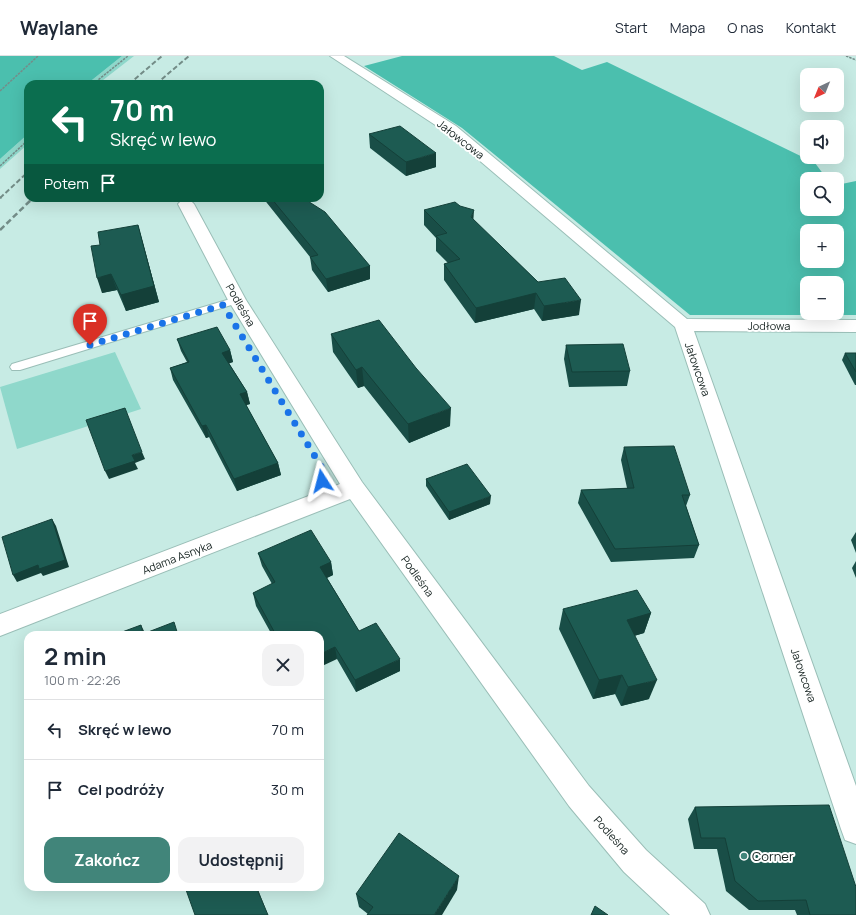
<!DOCTYPE html>
<html lang="pl">
<head>
<meta charset="utf-8">
<style>
  body { margin:0; font-family:Manrope,sans-serif; background:#f2f2f3; color:#1f2937; height:100vh; display:flex; flex-direction:column; font-size:15px; white-space:nowrap }
  * { box-sizing:border-box; margin:0 }
  p { font-size:13px; color:#747a83 }
  .icon { flex:none; width:22px; height:22px; fill:none; stroke:currentColor; stroke-width:2; stroke-linecap:round; stroke-linejoin:round }
  .map { position:relative; flex:1; overflow:hidden }
  .panel { position:absolute; left:24px; top:575px; width:300px; height:260px; display:flex; flex-direction:column; background:#fff; border-radius:12px; box-shadow:0 4px 16px #0002 }
  .panel>* { flex:none }
  .banner { position:absolute; left:24px; top:24px; width:300px; height:122px; border-radius:12px; box-shadow:0 4px 16px #0002; background:#0b6e4f; color:#fff; overflow:hidden }
  .needle { width:26px; rotate:223deg }
  .buttons { position:absolute; left:800px; top:12px; display:grid; gap:8px }
  .buttons a { display:grid; place-items:center; width:44px; height:44px; border-radius:8px; background:#fff; box-shadow:0 4px 16px #0002; font-size:20px }
  .pin { position:absolute; display:grid; place-items:center; width:34px; height:34px; color:#fff; margin:-41px -17px; border-radius:50% 50% 50% 0; rotate:-45deg; box-shadow:0 0 4px #0007 }
  .pin .icon { rotate:45deg }
  .me { position:absolute; width:44px; margin:-22px; rotate:351deg; stroke-linejoin:round; filter:drop-shadow(0 0 3px #0008) }
  .turn { display:flex; align-items:center; gap:14px; height:84px; padding:0 20px; font-size:18px }
  .turn .icon { width:52px; height:52px; stroke-width:2.5 }
  .turn b { display:block; font-size:28px; line-height:34px }
  .then { display:flex; align-items:center; height:38px; padding:0 20px; background:#0003; gap:8px; font-size:15px }
  .round { display:grid; place-items:center; flex:none; width:42px; height:42px; border-radius:12px; background:#f2f2f3 }
  .summary { display:flex; align-items:center; justify-content:space-between; height:68px; padding:0 20px }
  h1 { font-size:24px; font-weight:700; line-height:30px }
  .button { display:flex; gap:8px; margin-top:auto; padding:8px 20px }
  .button a { flex:1; height:46px; border-radius:12px; background:#41857a; color:#fff; font-size:16px; font-weight:700; line-height:46px; text-align:center }
  .button a+a { background:#f2f2f3; color:#1f2937 }
  ul { padding:0; list-style:none }
  li { display:flex; align-items:center; gap:12px; height:60px; padding:0 20px; border-top:1px solid #e0e1e3 }
  li div { flex:1 }
  li b { display:block; font-size:15px }
  li em { font-style:normal }
  header { display:flex; align-items:center; gap:24px; box-sizing:border-box; height:56px; padding:0 20px; background:#fff; border-bottom:1px solid #e0e1e3 }
  header strong { font-size:19px }
  nav { display:flex; gap:22px; margin-inline-start:auto; font-size:14px }
  .map>svg:first-child { display:block }
  .green { fill:#8fd8cb }
  .forest { fill:#4bbfae; fill-rule:evenodd }
  .lines { fill:none; stroke-linecap:round; stroke-linejoin:round }
  .service-casing { stroke:#9abeb7; stroke-width:2 }
  .minor-casing { stroke:#9abeb7; stroke-width:2 }
  .path { stroke:#748d89; stroke-width:1.5; stroke-dasharray:2.5 1; stroke-linecap:butt }
  .service { fill:#fff; fill-rule:evenodd }
  .minor { fill:#fff; fill-rule:evenodd }
  .rail-far1 { stroke:#738c87; stroke-width:2; stroke-dasharray:5 2.5; stroke-linecap:butt }
  .rail { stroke:#738c87; stroke-width:2.5; stroke-dasharray:6 3; stroke-linecap:butt }
  .wall { fill:#194e47 }
  .shaded-wall { fill:#144039 }
  .building { fill:#1d5b52; stroke:#144039 }
  .route { stroke:#1a73e8; stroke-width:7; stroke-dasharray:0 12.6 }
  .poi-dot { fill:#41857a; stroke:#fff; stroke-width:1.5 }
  .labels { text-anchor:middle; dominant-baseline:central; stroke-width:4; stroke-linejoin:round; paint-order:stroke }
  .street-label { font-size:11px; fill:#162321; stroke:#fff }
  .near-poi-label { font-size:13px; fill:#162321; stroke:#fff; text-anchor:start }
</style>
</head>
<body>
<header>
<strong>Waylane</strong>
<nav><a>Start</a><a>Mapa</a><a>O nas</a><a>Kontakt</a></nav>
</header>
<div class="map">
<svg width="856" height="859" viewBox="0 0 856 859">
  <rect width="100%" height="100%" fill="#c7ebe4"/>
  <g class="green">
    <path d="M122 0H134L98 28H87Z"/>
    <path d="M28 78V88L0 113V103Z"/>
    <path d="M115 296 141 353 17 393 0 331Z"/>
  </g>
  <g class="forest">
    <path d="M0 0H122L87 28H28V78L0 103Z"/>
    <path d="M402 0H554L582 14 607 6 815 107 827 123H807V153H837V129L856 125V259H690L462 72 364 10ZM807 175H837V205H807ZM807 227H837V257H807Z"/>
  </g>
  <g class="lines">
    <g class="service-casing">
      <path id="service" d="M237 241 243 244 241 246 20 314H12L10 311 12 308Z"/>
    </g>
    <g class="minor-casing">
      <g id="minor">
        <path d="M330 0H344L456 70 687 263 856 264V276L694 275 856 730V788L845 784 841 773 675 271 446 76Z"/>
        <path d="M186 143 191 145 194 148 246 244 362 426 589 730 646 794 705 848 710 859H670L624 816 569 750 350 443 0 580V558L340 428 228 244 178 148 181 145Z"/>
      </g>
    </g>
    <g class="path">
      <path d="M846 0 856 4"/>
      <path d="M93 28 128 0"/>
      <path d="M0 35 38 0"/>
      <path d="M0 110 28 84"/>
    </g>
    <use href="#service" class="service"/>
    <use href="#minor" class="minor"/>
    <g class="rail-far1">
      <path d="M129 28 162 0"/>
      <path d="M156 28 189 0"/>
      <path d="M0 142 28 116"/>
    </g>
    <g class="rail">
      <path d="M0 142 1 141"/>
      <path d="M0 174 33 142"/>
    </g>
  </g>
  <g class="wall">
    <path d="M369 78 436 111 406 120 370 92Z"/>
    <path d="M263 142H303L370 210V223L328 236 312 214 310 201Z"/>
    <path d="M424 154 473 164 538 226 579 259 542 265 534 253 475 267 444 224V208L448 207 436 195V182L424 169Z"/>
    <path d="M138 169 159 246 126 255 117 234 102 237 100 189Z"/>
    <path d="M331 278 450 370 409 387 364 330 358 332 333 296Z"/>
    <path d="M177 283 230 294 233 306 229 307 247 336 250 348 246 349 278 407 281 419 237 435 209 381 206 382 173 324 170 312 187 306 181 295Z"/>
    <path d="M566 289 630 315 627 330 569 331 564 303Z"/>
    <path d="M845 297H856V329H855L842 304Z"/>
    <path d="M624 391 690 439 686 450 699 489 694 502 611 506 578 447 581 434 627 432 621 404Z"/>
    <path d="M426 423 490 448 449 464 426 430Z"/>
    <path d="M856 476V497L851 484Z"/>
    <path d="M258 497 331 506 333 519 327 522 359 575 400 615 356 636 337 603 320 579H272L256 550 253 537 272 528 262 510Z"/>
    <path d="M856 505V522L852 512Z"/>
    <path d="M563 553 651 557 644 577 634 580 649 643 621 650 615 638 593 643 559 573Z"/>
    <path d="M695 751 856 859H797L795 854H749L726 835 717 793H694L688 763Z"/>
    <path d="M457 834 368 858 359 851 356 838Z"/>
  </g>
  <g class="shaded-wall">
    <path d="M436 97V111L406 120V106Z"/>
    <path d="M474 154 473 169 471 161Z"/>
    <path d="M138 169 159 246 126 255 121 239Z"/>
    <path d="M370 210V223L328 236 326 223Z"/>
    <path d="M111 218 117 234 102 237 97 222Z"/>
    <path d="M536 237 534 253 475 267 476 252Z"/>
    <path d="M581 244 579 259 542 265 544 250Z"/>
    <path d="M230 294 233 306 225 309 222 297Z"/>
    <path d="M362 311 364 330 358 332 356 314Z"/>
    <path d="M247 336 250 348 243 350 240 338Z"/>
    <path d="M451 352 450 370 409 387 408 368Z"/>
    <path d="M206 369 209 381 206 382 202 370Z"/>
    <path d="M142 396 145 403 135 407 138 413 109 423 105 415 132 399Z"/>
    <path d="M278 407 281 419 237 435 234 423Z"/>
    <path d="M491 440 490 448 449 464V456Z"/>
    <path d="M52 463 56 470 69 511 43 520 41 517 17 526 13 519Z"/>
    <path d="M331 506 333 519 322 524 320 511Z"/>
    <path d="M651 557 644 577 620 584 627 564Z"/>
    <path d="M141 569 146 579 143 578Z"/>
    <path d="M335 591 337 603 320 611V598Z"/>
    <path d="M400 603V615L356 636 355 624Z"/>
    <path d="M622 619 615 638 593 643 599 624Z"/>
    <path d="M657 624 649 643 621 650 628 631Z"/>
    <path d="M459 820 457 834 442 859H434Z"/>
    <path d="M256 831H257L268 859Z"/>
  </g>
  <g class="building">
    <path d="M400 70 436 97 406 106 369 78Z"/>
    <path d="M271 142H303L325 156 370 210 326 223 310 201 318 199Z"/>
    <path d="M455 146 460 150 474 154 471 161 538 226 565 222 581 244 544 250 536 237 476 252 444 208 460 203 436 180 447 177 424 154Z"/>
    <path d="M138 169 154 230 121 239 111 218 97 222 91 190 100 189 98 176Z"/>
    <path d="M379 264 416 312 451 352 408 368 362 311 356 314 331 278Z"/>
    <path d="M217 271 230 294 222 297 247 336 240 338 278 407 234 423 206 369 202 370 170 312 189 306 177 283Z"/>
    <path d="M623 288 630 315 572 316 566 289Z"/>
    <path d="M845 297H856V316Z"/>
    <path d="M125 352 142 396 132 399 135 405 105 415 86 364Z"/>
    <path d="M674 390 690 439H682L699 489 615 493 581 434 634 432 624 391Z"/>
    <path d="M467 408 491 440 449 456 426 423Z"/>
    <path d="M52 463 65 504 39 513 38 509 13 519 2 481Z"/>
    <path d="M311 474 331 506 320 511 359 575 376 567 400 603 355 624 335 591 320 598V579H276L253 537 275 526 258 497Z"/>
    <path d="M637 534 651 557 627 564 657 624 628 631 622 619 599 624 563 553Z"/>
    <path d="M174 566 178 579H114L141 569 143 578Z"/>
    <path d="M829 749 856 831V859H810L806 844 758 845 735 825 725 782H701L695 751Z"/>
    <path d="M399 777 459 820 434 859H367L373 851 356 838Z"/>
    <path d="M185 831H256L268 859H195Z"/>
    <path d="M595 850 608 859H591Z"/>
  </g>
  <g class="lines">
    <path class="route" d="M90 289 223 249 322 412 324 418 322 425"/>
  </g>
  <circle class="poi-dot" cx="744" cy="800" r="4"/>
  <g class="labels">
    <g class="street-label">
      <text transform="translate(461 83) rotate(38)">Jałowcowa</text>
      <text transform="translate(241 249) rotate(60)">Podleśna</text>
      <text x="769" y="269">Jodłowa</text>
      <text transform="translate(698 313) rotate(71)">Jałowcowa</text>
      <text transform="translate(177 501) rotate(-21)">Adama Asnyka</text>
      <text transform="translate(418 520) rotate(54)">Podleśna</text>
      <text transform="translate(804 619) rotate(71)">Jałowcowa</text>
      <text transform="translate(612 779) rotate(48)">Podleśna</text>
    </g>
    <g class="near-poi-label">
      <text x="752" y="800">Corner</text>
    </g>
  </g>
</svg>
<div class="buttons">
<a><svg class="needle" viewBox="-14 -14 28 28"><path d="M0-13l5 13h-10z" fill="#e53935"/><path d="M0 13l5-13h-10z" fill="#747a83"/></svg></a>
<a><svg class="icon" aria-label="sound" viewBox="0 0 24 24"><path d="M4 9h4l5-4v14l-5-4H4zM17 9q2 3 0 6"/></svg></a>
<a><svg class="icon" aria-label="search" viewBox="0 0 24 24"><circle cx="10" cy="10" r="6"/><path d="M15 15l6 6"/></svg></a>
<a>+</a>
<a>−</a>
</div>
<div class="pin" style="left:90px;top:289px;background:#d93025"><svg class="icon" aria-label="arrive" viewBox="0 0 24 24"><path d="M6 21V4h12l-3 4 3 4H6"/></svg></div>
<svg class="me" style="left:322px;top:425px" viewBox="-20 -20 40 40"><path d="M0-17L14 15 0 8-14 15z" fill="#1a73e8" stroke="#fff" stroke-width="4"/></svg>
<div class="banner">
<div class="turn"><svg class="icon" aria-label="left" viewBox="0 0 24 24"><path d="M17 20v-9H6M10 6l-5 5 5 5"/></svg><div><b>70 m</b>Skręć w lewo</div></div>
<div class="then">Potem<svg class="icon" aria-label="arrive" viewBox="0 0 24 24"><path d="M6 21V4h12l-3 4 3 4H6"/></svg></div>
</div>
<section class="panel">
<div class="summary"><div><h1>2 min</h1><p>100 m · 22:26</p></div><a class="round"><svg class="icon" aria-label="close" viewBox="0 0 24 24"><path d="M6 6l12 12M18 6L6 18"/></svg></a></div>
<ul>
<li><svg class="icon" aria-label="left" viewBox="0 0 24 24"><path d="M17 20v-9H6M10 6l-5 5 5 5"/></svg><div><b>Skręć w lewo</b></div><em>70 m</em></li>
<li><svg class="icon" aria-label="arrive" viewBox="0 0 24 24"><path d="M6 21V4h12l-3 4 3 4H6"/></svg><div><b>Cel podróży</b></div><em>30 m</em></li>
</ul>
<div class="button"><a>Zakończ</a><a>Udostępnij</a></div>
</section>
</div>
</body>
</html>
